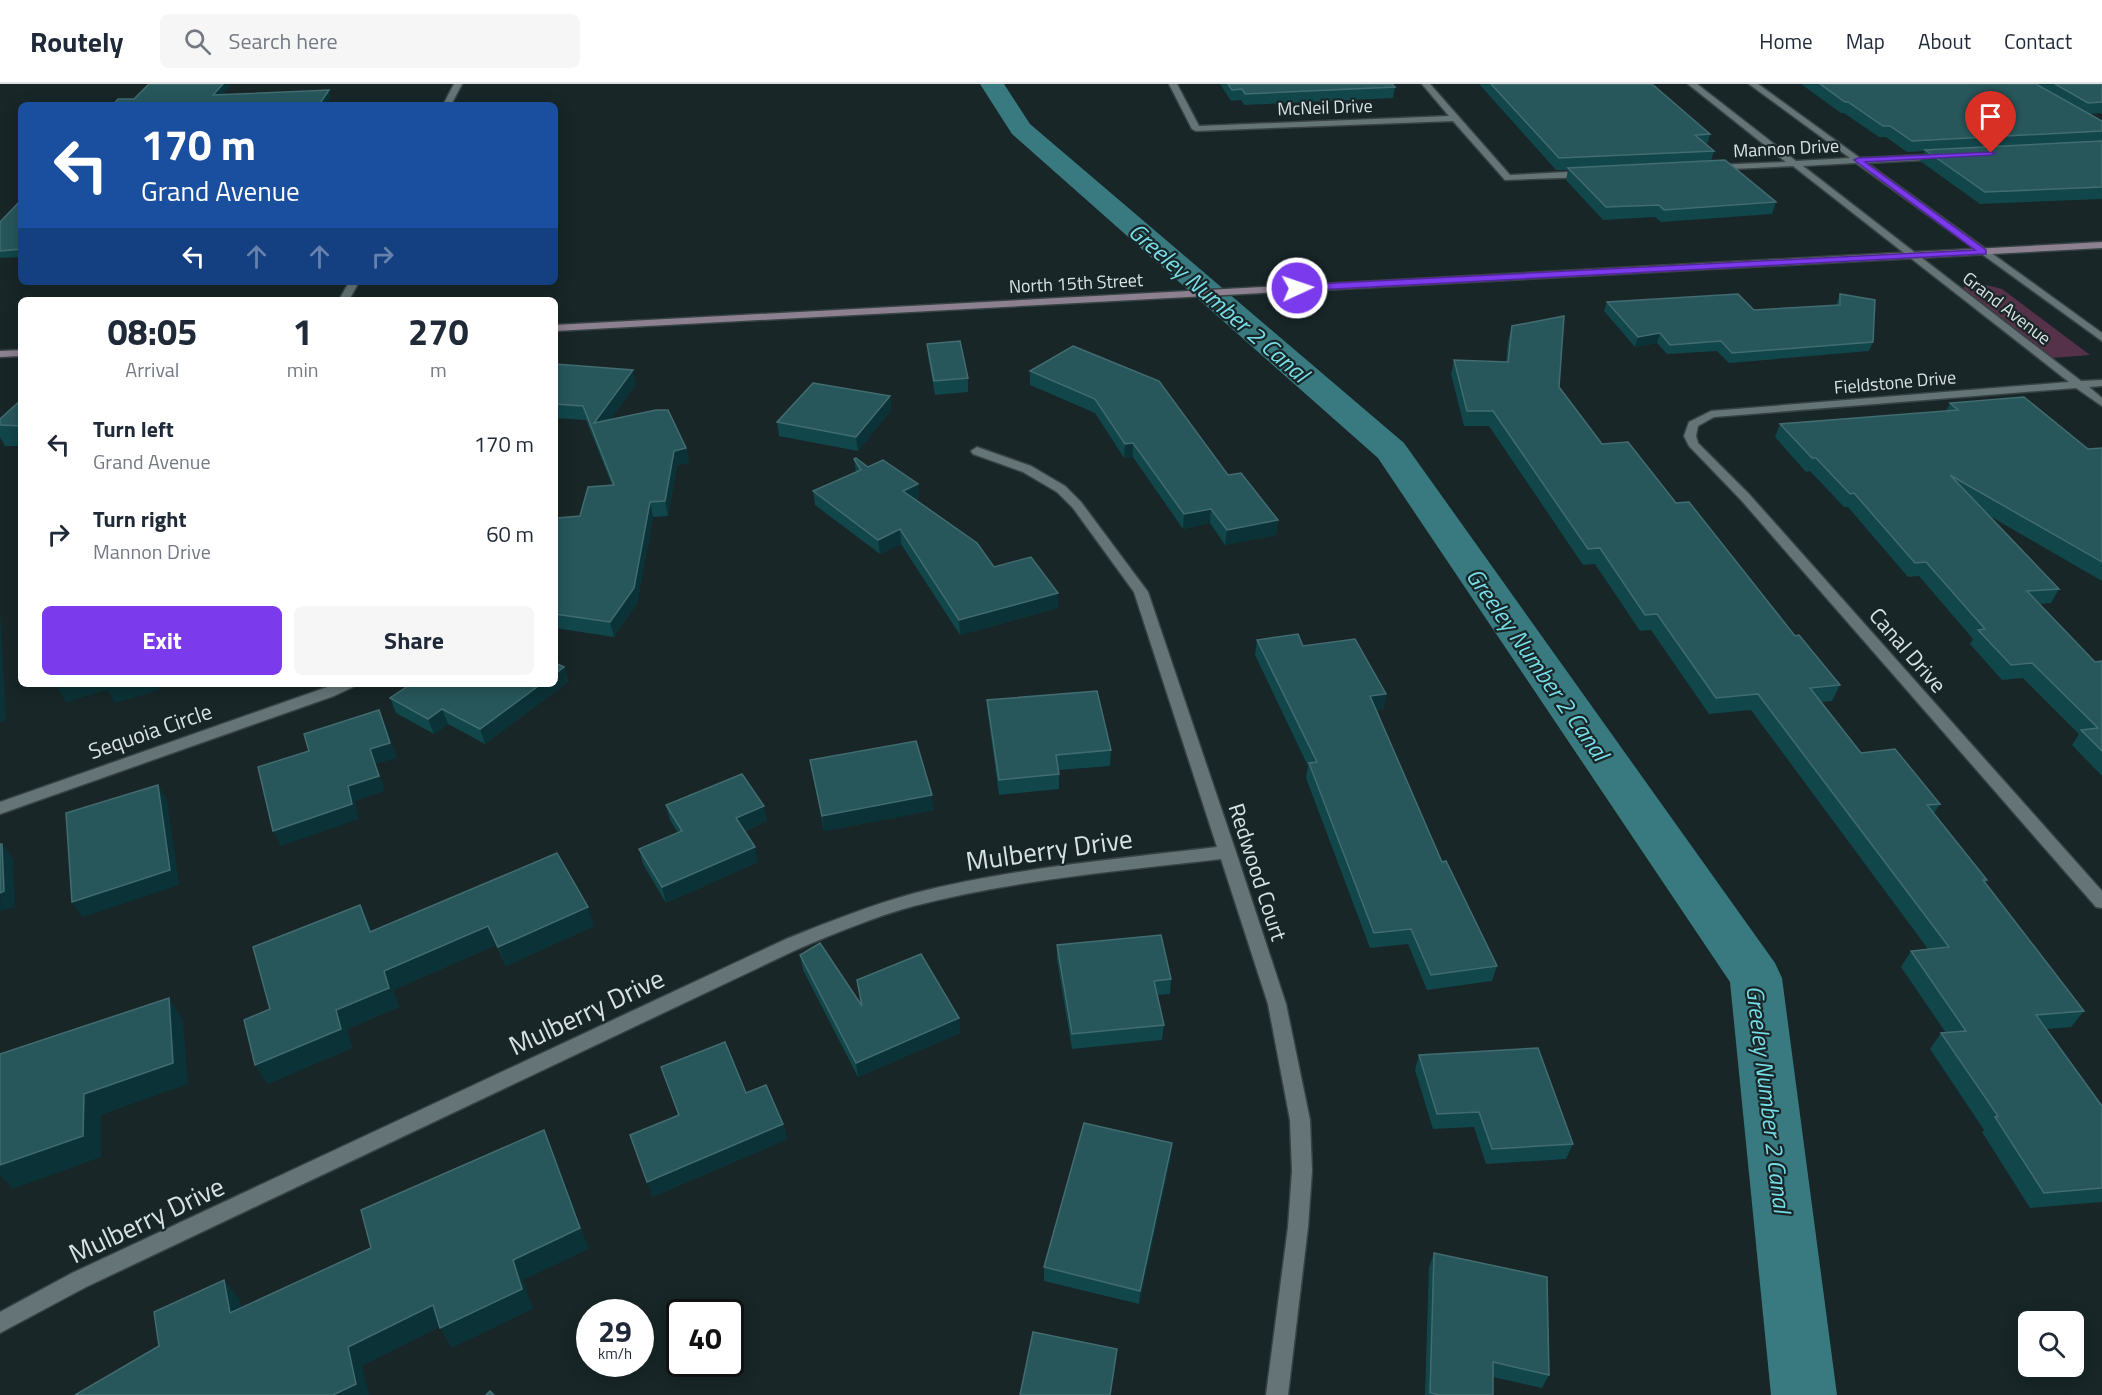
<!DOCTYPE html>
<html lang="en">
<head>
<meta charset="utf-8">
<style>
  body { margin:0; font-family:"Titillium Web",sans-serif; background:#f6f6f7; color:#1f2937; height:100vh; display:flex; flex-direction:column; font-size:22px; white-space:nowrap }
  * { box-sizing:border-box; margin:0 }
  p { font-size:20px; color:#747a83 }
  .icon { flex:none; width:33px; height:33px; fill:none; stroke:currentColor; stroke-width:2; stroke-linecap:round; stroke-linejoin:round }
  .map { position:relative; flex:1; overflow:hidden }
  .drawer { position:absolute; left:18px; top:213px; width:540px; height:390px; display:flex; flex-direction:column; background:#fff; border-radius:9px; box-shadow:0 3px 15px #0003 }
  .drawer>* { flex:none }
  .top-card { position:absolute; left:18px; top:18px; width:540px; height:183px; border-radius:9px; box-shadow:0 3px 15px #0003; background:#1a4fa0; color:#fff; overflow:hidden }
  .fabs { position:absolute; left:2018px; top:1227px; display:grid; gap:12px }
  .fabs a { display:grid; place-items:center; width:66px; height:66px; border-radius:9px; background:#fff; box-shadow:0 3px 15px #0003; font-size:30px }
  .speed { position:absolute; left:576px; top:1215px; display:flex; gap:12px; font-size:30px; font-weight:700; text-align:center }
  .speed>* { display:grid; place-content:center; width:78px; height:78px; border-radius:50%; background:#fff; box-shadow:0 3px 15px #0003; line-height:1 }
  .speed small { font-size:15px; font-weight:400 }
  .speed .limit { border:3px solid #111; border-radius:9px; background:#fff; color:#111 }
  .pin { position:absolute; display:grid; place-items:center; width:51px; height:51px; color:#fff; margin:-62px -26px; border-radius:50% 50% 50% 0; rotate:-45deg; box-shadow:0 0 6px #0007 }
  .pin .icon { rotate:45deg }
  .me { position:absolute; width:66px; margin:-33px; rotate:87deg; stroke-linejoin:round; filter:drop-shadow(0 0 4px #0008) }
  .turn { display:flex; align-items:center; gap:21px; height:126px; padding:0 24px; font-size:27px }
  .turn .icon { width:78px; height:78px; stroke-width:2.5 }
  .turn b { display:block; font-size:42px; line-height:51px }
  .lanes { display:flex; align-items:center; height:57px; padding:0 24px; background:#0003; justify-content:center; gap:30px; direction:ltr }
  .lanes .off { opacity:.35 }
  .eta { display:flex; justify-content:space-evenly; align-items:center; height:102px; text-align:center }
  .eta b { font-size:36px; font-weight:700; line-height:42px }
  .cta { display:flex; gap:12px; margin-top:auto; padding:12px 24px }
  .cta a { flex:1; height:69px; border-radius:9px; background:#7c3aed; color:#fff; font-size:24px; font-weight:700; line-height:69px; text-align:center }
  .cta a+a { background:#f6f6f7; color:#1f2937 }
  ul { padding:0; list-style:none }
  li { display:flex; align-items:center; gap:18px; height:90px; padding:0 24px }
  li div { flex:1 }
  li b { display:block; font-size:22px }
  li em { font-style:normal }
  header { display:flex; align-items:center; gap:36px; box-sizing:border-box; height:84px; padding:0 30px; background:#fff; border-bottom:2px solid #e0e1e3 }
  header strong { font-size:28px }
  nav { display:flex; gap:33px; margin-inline-start:auto; font-size:21px }
  .search { width:420px; height:54px; background:#f6f6f7; display:flex; align-items:center; gap:15px; box-sizing:border-box; padding:0 21px; border-radius:9px; color:#747a83; font-size:22px }
  .map>svg:first-child { display:block }
  .green { fill:#55314a }
  .lines { fill:none; stroke-linecap:round; stroke-linejoin:round }
  .canal { fill:#397a80; fill-rule:evenodd }
  .street-casing { stroke:#374243; stroke-width:3 }
  .secondary-casing { stroke:#374243; stroke-width:3 }
  .street { fill:#657577; fill-rule:evenodd }
  .secondary { fill:#8c8091; fill-rule:evenodd }
  .wall { fill:#11464a }
  .shaded-wall { fill:#0b3236 }
  .building { fill:#27575b; stroke:#426c70; stroke-width:1.5 }
  .route { fill:#7c3aed; stroke:#51269a; stroke-width:1.5 }
  .labels { text-anchor:middle; dominant-baseline:central; stroke-width:4.5; stroke-linejoin:round; paint-order:stroke }
  .far-street-label { font-size:18px; fill:#d9e2e2; stroke:#182628 }
  .street-label { font-size:22px; fill:#d9e2e2; stroke:#182628 }
  .water-label { font-size:24px; font-style:italic; fill:#76dde7; stroke:#182628 }
  .near-street-label { font-size:27px; fill:#d9e2e2; stroke:#182628 }
</style>
</head>
<body>
<header>
<strong>Routely</strong>
<div class="search"><svg class="icon" aria-label="search" viewBox="0 0 24 24"><circle cx="10" cy="10" r="6"/><path d="M15 15l6 6"/></svg>Search here</div>
<nav><a>Home</a><a>Map</a><a>About</a><a>Contact</a></nav>
</header>
<div class="map">
<svg width="2102" height="1311" viewBox="0 0 2102 1311">
  <rect width="100%" height="100%" fill="#182628"/>
  <path class="green" d="M1978 199 2002 205 2090 271 2051 274 1962 207 1965 201Z"/>
  <g class="lines">
    <path class="canal" d="M980 0H1004L1030 40 1404 359 1775 879 1782 894 1837 1311H1771L1730 898 1378 374 1012 50Z"/>
    <g class="street-casing">
      <g id="street">
        <path d="M454 0H462L451 21H443Z"/>
        <path d="M1169 0H1177L1199 42 1449 32 1422 0H1430L1510 91 1587 87 1591 90 1587 93 1505 96 1453 37 1196 47 1192 45Z"/>
        <path d="M1688 0H1697L1796 77 1850 74 1749 0H1758L1860 74 1946 70 1947 72 1943 75 1867 79 2102 249V257L1856 79 1803 82 2081 297 2102 296V302L2089 303 2102 314V322L2076 304 1714 333 1698 342 1696 352 1698 359 1749 410 2102 807V824L2096 823 1741 416 1689 362 1684 352 1689 338 1711 327 2069 298 1793 82 1710 86V82L1713 81 1786 78Z"/>
        <path d="M349 198H359L349 216H339Z"/>
        <path d="M977 363 1031 382 1065 402 1081 418 1148 508 1236 768 1286 920 1310 1036 1312 1087 1308 1143 1288 1311H1266L1288 1143 1292 1087 1290 1036 1268 920 1221 775C1118 787 1014 796 914 822 874 833 836 849 798 865L86 1203 0 1249V1228L72 1189 786 855C828 838 871 821 915 809 1014 784 1116 775 1217 763L1134 508 1073 424 1057 408 1023 388 973 370 971 367Z"/>
        <path d="M336 600H355L353 603 334 612 0 730V718Z"/>
      </g>
    </g>
    <g class="secondary-casing">
      <g id="secondary">
        <path d="M2102 158V164L555 247V241Z"/>
        <path d="M21 266V272L0 273V267Z"/>
      </g>
    </g>
    <use href="#street" class="street"/>
    <use href="#secondary" class="secondary"/>
  </g>
  <g class="wall">
    <path d="M1220 0H1392L1395 3 1393 14 1244 21 1241 16 1231 17Z"/>
    <path d="M1479 0H1652L1710 50 1707 61 1714 67 1711 77 1776 118 1772 130 1661 138 1655 133 1603 136 1566 96 1568 86H1556Z"/>
    <path d="M1801 0H2102V29L2089 30 2102 37V115L1980 120 1920 77 1925 67 1907 68 1886 53H1879L1844 29H1841Z"/>
    <path d="M21 116V173L0 174V138Z"/>
    <path d="M1840 210 1873 258 1869 267 1729 279 1717 267 1667 270 1657 259 1635 263 1604 227 1607 218 1754 226 1836 221Z"/>
    <path d="M1512 242 1602 360 1676 419 1840 601 1832 617 1821 618 1861 669 1940 720 1934 729 1987 796 1985 799 2084 927 2071 943 2046 945 2102 1022V1118L2030 1124 1982 1048 1984 1046 1930 965 1941 949H1946L1901 883 1911 867 1928 865 1751 626 1709 630 1651 546 1640 547 1595 480 1583 481 1489 342H1464L1451 290 1454 276 1506 278 1508 256Z"/>
    <path d="M927 260 968 294V308L935 311 928 273Z"/>
    <path d="M1073 262 1228 391 1278 436 1276 451 1225 461 1210 439 1183 445 1133 373 1124 374 1095 329 1030 301V287Z"/>
    <path d="M555 280 636 300 610 336 686 364 689 379 677 381 668 432 653 433 637 519 614 553 555 544V440L580 432 612 401 586 336 555 334Z"/>
    <path d="M890 312 891 326 858 367 779 352 777 338Z"/>
    <path d="M21 316V362H5L0 353V335Z"/>
    <path d="M1950 319 2088 365 2102 364V497L1988 431 2059 505 2051 519 2040 520 2095 578 2102 577V692L2072 661 2079 650 2023 594 2002 596 1970 560 1973 555 1919 492 1908 493 1848 423H1844L1810 387 1806 388 1775 353 1780 340 1946 327Z"/>
    <path d="M854 375 868 383 918 400 919 414 915 416 994 483 1058 524 960 551 901 460 880 470 815 421 813 407 856 388Z"/>
    <path d="M1257 556 1303 562 1386 610 1383 625 1376 626 1442 778 1497 882 1492 897 1427 906 1408 860 1370 864 1306 694 1308 682 1255 571Z"/>
    <path d="M564 583 568 598 485 660 448 640 434 650 396 629 390 614Z"/>
    <path d="M987 616 1111 666 1110 682 1059 686V705L999 711 988 631Z"/>
    <path d="M810 676 934 726 824 747Z"/>
    <path d="M666 721 767 737 745 747 758 778 666 819 643 780 639 765 678 749 670 736Z"/>
    <path d="M360 821 372 847 594 842 506 882 496 861 393 906 399 923 347 945 352 964 267 1000 270 925Z"/>
    <path d="M1057 861 1171 895 1170 910 1157 911 1164 941 1162 956 1072 965 1057 876Z"/>
    <path d="M800 871 861 920 857 896 959 934 960 949 858 993 803 886Z"/>
    <path d="M1419 971 1573 1060 1566 1075 1486 1080 1474 1043 1433 1045 1415 986Z"/>
    <path d="M661 983 746 1009 783 1040 787 1055 652 1113 678 1031Z"/>
    <path d="M1172 1059 1171 1073 1139 1220 1044 1197V1183Z"/>
    <path d="M1434 1169 1549 1291 1542 1304 1493 1293V1311H1425L1429 1183Z"/>
  </g>
  <g class="shaded-wall">
    <path d="M223 0H232L216 18 213 11Z"/>
    <path d="M329 6 331 13 326 21H319Z"/>
    <path d="M1660 249 1657 259 1635 263 1638 253Z"/>
    <path d="M633 286 636 300 598 353 594 339Z"/>
    <path d="M890 312 891 326 858 367 856 353Z"/>
    <path d="M1133 359V373L1124 374 1125 360Z"/>
    <path d="M686 364 689 379 677 381 668 432 665 417 674 367Z"/>
    <path d="M918 400 919 414 904 421 903 407Z"/>
    <path d="M650 418 653 433 637 519 614 553 610 538Z"/>
    <path d="M1211 425 1210 439 1183 445 1184 430Z"/>
    <path d="M1278 436 1276 451 1225 461 1227 446Z"/>
    <path d="M900 445 901 460 880 470 878 456Z"/>
    <path d="M1058 509V524L960 551 959 536Z"/>
    <path d="M0 526 6 636 0 638Z"/>
    <path d="M564 583 568 598 485 660 480 645 541 600H555V590Z"/>
    <path d="M55 600H168L159 603 160 606 115 619 107 606 66 618Z"/>
    <path d="M1386 610 1383 625 1367 627 1370 612Z"/>
    <path d="M442 625 448 640 434 650 428 635Z"/>
    <path d="M379 626 386 642 397 674 376 680 385 707 355 717 359 735 281 762 273 747 348 702 370 665Z"/>
    <path d="M158 701 167 716 179 801 83 833 72 818Z"/>
    <path d="M932 711 934 726 824 747 822 732Z"/>
    <path d="M764 722 767 737 739 749 736 734Z"/>
    <path d="M2 760 13 775 15 823 0 827Z"/>
    <path d="M755 763 758 778 666 819 662 803Z"/>
    <path d="M360 821 370 840 380 868 370 848Z"/>
    <path d="M588 823 594 842 506 882 498 863Z"/>
    <path d="M488 842 496 861 393 906 399 923 347 945 352 964 267 1000 255 981 336 926 384 887Z"/>
    <path d="M169 914 183 936 188 1000 101 1031V1073L13 1105 0 1091V1081L84 1010Z"/>
    <path d="M959 934 960 949 858 993 856 979Z"/>
    <path d="M783 1040 787 1055 652 1113 647 1098Z"/>
    <path d="M544 1046 553 1067 589 1165 523 1196 533 1225 452 1264 440 1244 513 1176Z"/>
    <path d="M1172 1059 1171 1073 1139 1220 1140 1207Z"/>
    <path d="M224 1196 240 1216 246 1248 230 1229Z"/>
    <path d="M433 1221 446 1240 362 1282 369 1311H333L348 1263Z"/>
    <path d="M1117 1265 1116 1279 1111 1311H1110Z"/>
  </g>
  <g class="building">
    <path d="M149 0H223L213 11 329 6 319 21H113L118 15H134Z"/>
    <path d="M1228 0H1392L1395 3 1245 10 1242 5 1232 6Z"/>
    <path d="M1491 0H1652L1710 50 1695 51 1714 67 1559 74Z"/>
    <path d="M1820 0H2036L2102 37V47L1912 57 1890 42H1883L1848 18H1845Z"/>
    <path d="M2055 0H2102V18L2088 19Z"/>
    <path d="M2102 57V103L1985 108 1925 66Z"/>
    <path d="M1725 76 1776 118 1664 126 1659 121 1606 123 1568 84Z"/>
    <path d="M21 116V165L0 167V138Z"/>
    <path d="M1738 210 1754 226 1840 221V210L1875 216 1873 258 1732 269 1721 257 1670 261 1660 249 1638 253 1607 218Z"/>
    <path d="M1564 232 1559 303 1602 360 1628 358 1676 419 1689 418 1795 552 1799 551 1840 601 1810 604 1861 669 1895 665 1940 720 1927 721 1987 796H1983L2084 927 2036 931 2102 1022V1104L2044 1109 1995 1033 1998 1032 1941 949 1966 947 1911 867 1949 863 1758 610 1716 614 1657 530 1645 531 1600 464 1588 465 1493 327H1467L1454 276 1508 278 1512 242Z"/>
    <path d="M960 257 968 294 934 297 927 260Z"/>
    <path d="M1073 262 1159 297 1228 391 1241 389 1278 436 1227 446 1211 425 1184 430 1133 359 1125 360 1095 315 1030 287Z"/>
    <path d="M555 280 633 286 594 339 656 326H668L686 364 674 367 665 417 650 418 634 504 610 538 555 530V440L557 434 580 432 588 403 614 401 583 322 555 320Z"/>
    <path d="M813 299 890 312 856 353 777 338Z"/>
    <path d="M2024 313 2088 365 2102 364V478L1950 391 2059 505 2027 507 2095 578 2102 577V667L2081 646 2098 644 2032 579 2011 581 1978 546 1985 545 1926 478 1915 479 1854 409 1850 410 1816 374H1812L1780 340 1958 326 1950 319Z"/>
    <path d="M21 316V342L0 341V335Z"/>
    <path d="M856 374 868 383 883 376 918 400 903 407 977 459 994 483 1031 473 1058 509 959 536 900 445 878 456 813 407 861 386 854 375Z"/>
    <path d="M1298 550 1303 562 1355 555 1386 610 1370 612 1442 778 1446 777 1497 882 1431 891 1411 845 1374 849 1309 679 1317 678 1257 556Z"/>
    <path d="M555 579 564 583 555 590Z"/>
    <path d="M411 600H541L480 645 442 625 428 635 390 614Z"/>
    <path d="M1097 607 1111 666 1056 671 1059 690 999 696 987 616Z"/>
    <path d="M379 626 390 659 370 665 379 692 348 702 352 720 273 747 258 683 309 667 304 650Z"/>
    <path d="M916 657 932 711 822 732 810 676Z"/>
    <path d="M742 690 764 722 736 734 755 763 662 803 639 765 682 747 666 721Z"/>
    <path d="M158 701 170 786 72 818 66 729Z"/>
    <path d="M0 760H2L4 807 0 809Z"/>
    <path d="M557 769 588 823 498 863 488 842 384 887 389 904 336 926 341 945 255 981 244 936 270 925 253 863 360 821 370 848Z"/>
    <path d="M1161 851 1171 895 1154 897 1164 941 1072 950 1057 861Z"/>
    <path d="M820 859 862 922 857 896 921 870 959 934 856 979 800 871Z"/>
    <path d="M169 914 173 979 84 1010 83 1052 0 1081V970Z"/>
    <path d="M725 958 746 1009 766 1001 783 1040 647 1098 630 1051 679 1031 661 983Z"/>
    <path d="M1538 964 1573 1060 1492 1065 1479 1028 1437 1030 1419 971Z"/>
    <path d="M1084 1039 1172 1059 1140 1207 1044 1183Z"/>
    <path d="M544 1046 580 1144 513 1176 522 1205 440 1244 433 1221 348 1263 356 1300 333 1311H75L159 1262 154 1228 224 1196 230 1229 371 1164 361 1126Z"/>
    <path d="M1434 1169 1547 1193 1549 1291 1493 1278V1311H1440L1430 1309Z"/>
    <path d="M1033 1248 1117 1265 1110 1311H1020Z"/>
    <path d="M490 1307 494 1311H486Z"/>
  </g>
  <path class="route" d="M1994 68 1995 69 1991 71 1865 78 1986 166V170H1983L1297 207 1292 204 1297 201 1975 166 1854 76 1858 74Z"/>
  <g class="labels">
    <g class="far-street-label">
      <text transform="translate(1325 23) rotate(-2)">McNeil Drive</text>
      <text transform="translate(1786 64) rotate(-3)">Mannon Drive</text>
      <text transform="translate(1076 199) rotate(-3)">North 15th Street</text>
      <text transform="translate(2007 224) rotate(38)">Grand Avenue</text>
      <text transform="translate(1895 298) rotate(-5)">Fieldstone Drive</text>
    </g>
    <g class="street-label">
      <text transform="translate(1908 566) rotate(49)">Canal Drive</text>
      <text transform="translate(150 647) rotate(-19)">Sequoia Circle</text>
      <text transform="translate(1258 788) rotate(72)">Redwood Court</text>
    </g>
    <g class="water-label">
      <text transform="translate(1219 218) rotate(41)">Greeley Number 2 Canal</text>
      <text transform="translate(1538 580) rotate(55)">Greeley Number 2 Canal</text>
      <text transform="translate(1769 1015) rotate(83)">Greeley Number 2 Canal</text>
    </g>
    <g class="near-street-label">
      <text transform="translate(1049 765) rotate(-8)">Mulberry Drive</text>
      <text transform="translate(586 927) rotate(-25)">Mulberry Drive</text>
      <text transform="translate(146 1135) rotate(-25)">Mulberry Drive</text>
    </g>
  </g>
</svg>
<div class="fabs">
<a><svg class="icon" aria-label="search" viewBox="0 0 24 24"><circle cx="10" cy="10" r="6"/><path d="M15 15l6 6"/></svg></a>
</div>
<div class="speed"><div>29<small>km/h</small></div><div class="limit">40</div></div>
<div class="pin" style="left:1991px;top:69px;background:#d93025"><svg class="icon" aria-label="arrive" viewBox="0 0 24 24"><path d="M6 21V4h12l-3 4 3 4H6"/></svg></div>
<svg class="me" style="left:1297px;top:204px" viewBox="-20 -20 40 40"><circle r="17" fill="#7c3aed" stroke="#fff" stroke-width="3"/><path d="M0-11L8 9 0 5-8 9z" fill="#fff"/></svg>
<div class="top-card">
<div class="turn"><svg class="icon" aria-label="left" viewBox="0 0 24 24"><path d="M17 20v-9H6M10 6l-5 5 5 5"/></svg><div><b>170 m</b>Grand Avenue</div></div>
<div class="lanes"><svg class="icon" aria-label="left" viewBox="0 0 24 24"><path d="M17 20v-9H6M10 6l-5 5 5 5"/></svg><svg class="icon off" aria-label="ahead" viewBox="0 0 24 24"><path d="M12 20V5M6 11l6-6 6 6"/></svg><svg class="icon off" aria-label="ahead" viewBox="0 0 24 24"><path d="M12 20V5M6 11l6-6 6 6"/></svg><svg class="icon off" aria-label="right" viewBox="0 0 24 24"><path d="M7 20v-9h11M14 6l5 5-5 5"/></svg></div>
</div>
<section class="drawer">
<div class="eta">
<div><b>08:05</b><p>Arrival</p></div>
<div><b>1</b><p>min</p></div>
<div><b>270</b><p>m</p></div>
</div>
<ul>
<li><svg class="icon" aria-label="left" viewBox="0 0 24 24"><path d="M17 20v-9H6M10 6l-5 5 5 5"/></svg><div><b>Turn left</b><p>Grand Avenue</p></div><em>170 m</em></li>
<li><svg class="icon" aria-label="right" viewBox="0 0 24 24"><path d="M7 20v-9h11M14 6l5 5-5 5"/></svg><div><b>Turn right</b><p>Mannon Drive</p></div><em>60 m</em></li>
</ul>
<div class="cta"><a>Exit</a><a>Share</a></div>
</section>
</div>
</body>
</html>
